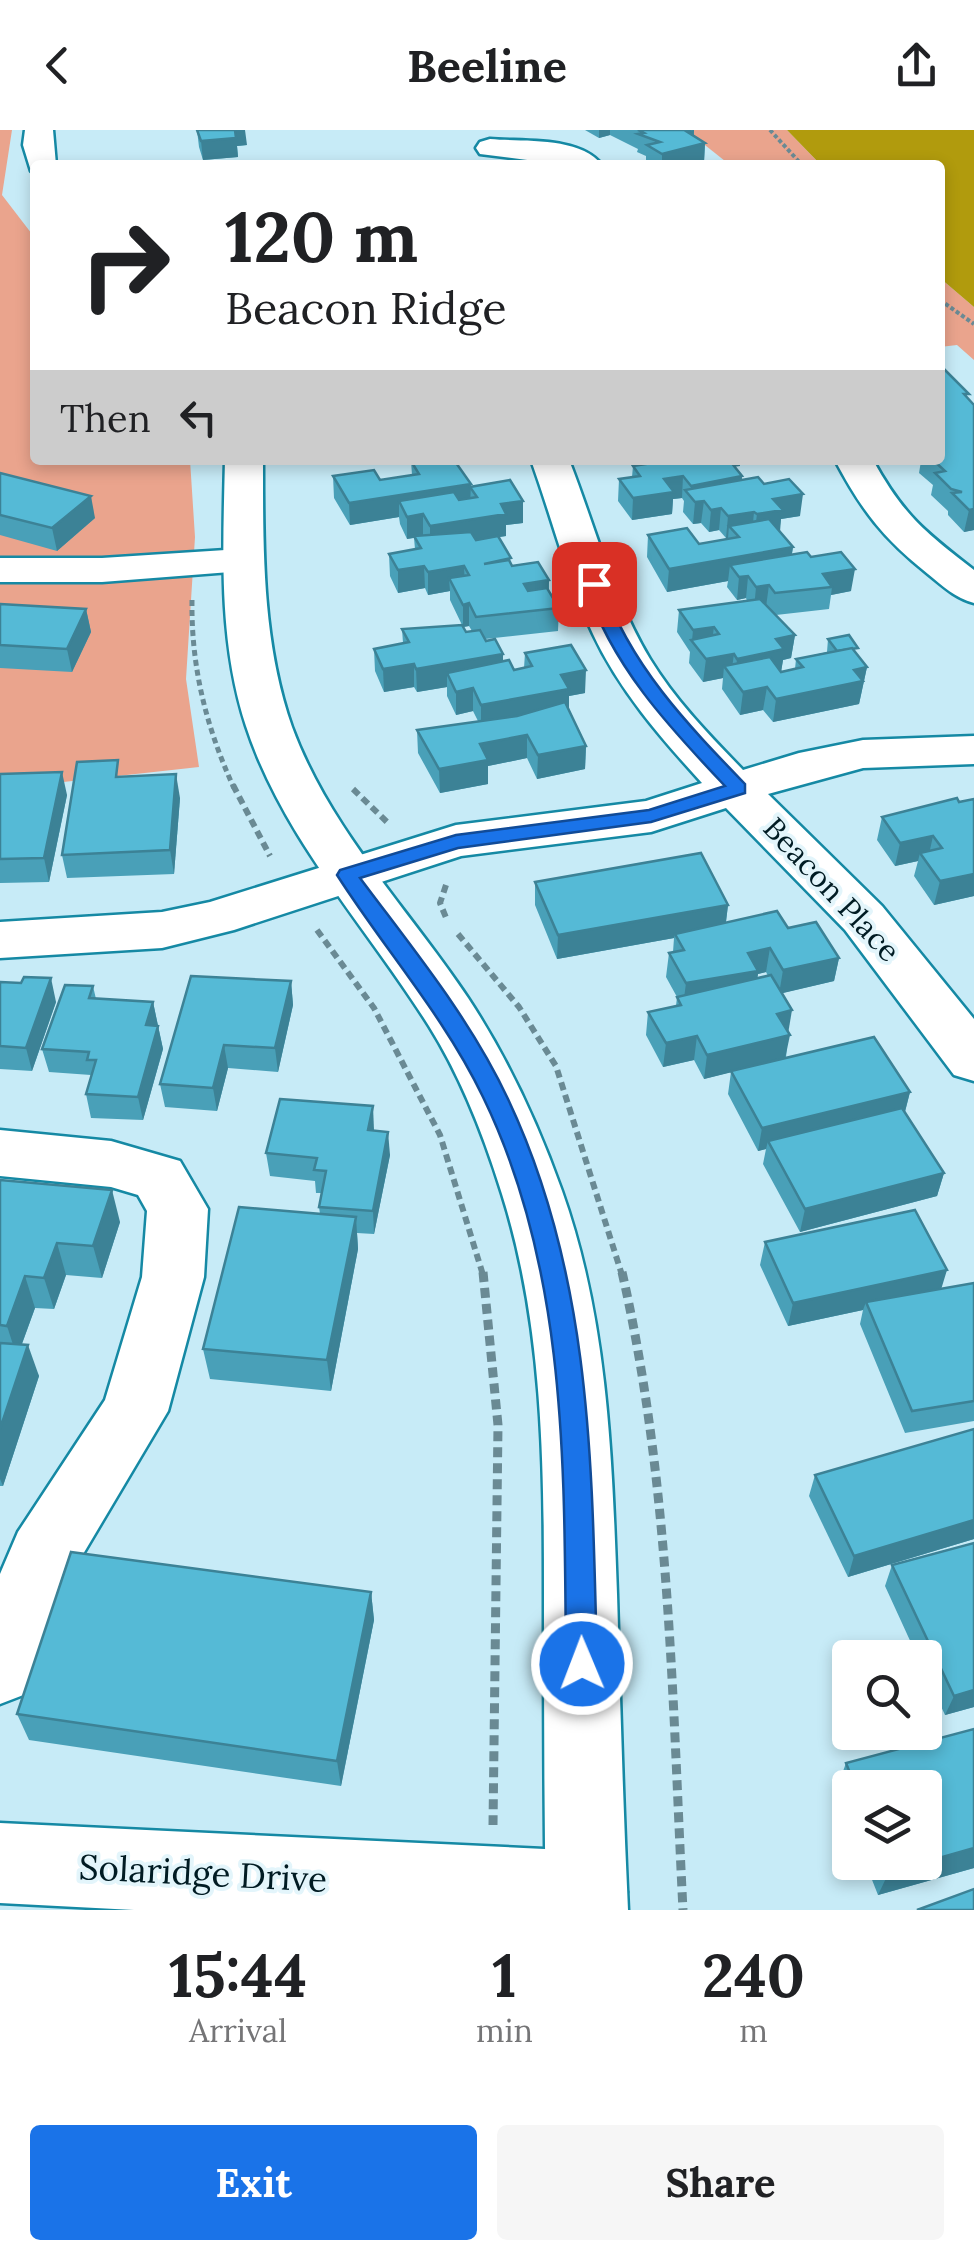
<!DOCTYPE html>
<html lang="en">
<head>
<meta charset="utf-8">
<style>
  body { margin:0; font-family:Lora,serif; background:#f6f6f6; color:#202124; height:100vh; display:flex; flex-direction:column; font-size:38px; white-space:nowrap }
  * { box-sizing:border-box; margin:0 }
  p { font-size:32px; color:#757577 }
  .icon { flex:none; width:55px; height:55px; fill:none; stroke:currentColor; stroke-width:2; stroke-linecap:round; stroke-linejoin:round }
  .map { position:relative; height:1780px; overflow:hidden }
  .sheet { display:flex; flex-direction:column; background:#fff; flex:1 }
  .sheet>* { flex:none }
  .guide { position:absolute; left:30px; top:30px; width:915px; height:305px; border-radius:10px; box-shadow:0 5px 15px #0003; background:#fff; color:#202124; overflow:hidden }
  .controls { position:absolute; left:832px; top:1510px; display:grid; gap:20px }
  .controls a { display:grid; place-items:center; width:110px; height:110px; border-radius:10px; background:#fff; box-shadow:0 5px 15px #0003; font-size:50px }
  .pin { position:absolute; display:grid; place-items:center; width:85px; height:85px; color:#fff; margin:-42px; border-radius:20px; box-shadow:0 5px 15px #0006 }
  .me { position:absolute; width:110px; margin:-55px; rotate:359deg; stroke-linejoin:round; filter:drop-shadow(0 0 8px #0008) }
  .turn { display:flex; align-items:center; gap:35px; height:210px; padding:0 30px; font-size:45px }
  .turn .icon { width:130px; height:130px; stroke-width:2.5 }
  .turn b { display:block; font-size:70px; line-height:85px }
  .then { display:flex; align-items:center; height:95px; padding:0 30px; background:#0003; gap:20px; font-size:38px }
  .eta { display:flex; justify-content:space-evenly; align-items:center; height:170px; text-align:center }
  .eta b { font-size:60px; font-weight:700; line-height:70px }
  .button { display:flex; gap:20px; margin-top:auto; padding:20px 30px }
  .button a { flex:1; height:115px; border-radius:10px; background:#1a73e8; color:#fff; font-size:40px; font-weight:700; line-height:115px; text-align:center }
  .button a+a { background:#f6f6f6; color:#202124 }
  header { display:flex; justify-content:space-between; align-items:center; height:130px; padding:0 30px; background:#fff; font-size:45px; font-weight:700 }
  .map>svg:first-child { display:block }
  .green { fill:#eaa48d }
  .water { fill:#b19b0d }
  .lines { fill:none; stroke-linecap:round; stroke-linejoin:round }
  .minor-casing { stroke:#1589a4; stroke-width:5 }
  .major-casing { stroke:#1589a4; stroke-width:5 }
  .path-far3 { stroke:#6a8a94; stroke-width:4; stroke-dasharray:4 2.5; stroke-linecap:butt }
  .path-far2 { stroke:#6a8a94; stroke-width:5; stroke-dasharray:6 4; stroke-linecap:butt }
  .path-far1 { stroke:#6a8a94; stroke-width:6; stroke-dasharray:8 5; stroke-linecap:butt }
  .path { stroke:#6a8a94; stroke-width:9; stroke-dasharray:10 6; stroke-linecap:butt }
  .minor { fill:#fff; fill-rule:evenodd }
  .major { fill:#fff; fill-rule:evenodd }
  .wall { fill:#49a0b8; fill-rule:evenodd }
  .shaded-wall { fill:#3c8296 }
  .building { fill:#55bad6; stroke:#3c8296; stroke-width:2.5 }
  .route { fill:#1a73e8; stroke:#114b97; stroke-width:2.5 }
  .labels { text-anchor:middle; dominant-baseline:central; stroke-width:8; stroke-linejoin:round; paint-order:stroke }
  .street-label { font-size:30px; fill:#001b23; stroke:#e3f5fb }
  .near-street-label { font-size:35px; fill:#001b23; stroke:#e3f5fb }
</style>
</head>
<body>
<header><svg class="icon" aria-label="back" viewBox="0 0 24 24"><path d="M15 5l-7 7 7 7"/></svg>Beeline<svg class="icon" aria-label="share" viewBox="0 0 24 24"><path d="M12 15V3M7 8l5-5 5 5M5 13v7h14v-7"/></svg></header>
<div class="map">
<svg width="974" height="1780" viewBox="0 0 974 1780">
  <rect width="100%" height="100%" fill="#c7ebf7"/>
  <g class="green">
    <path d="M0 0H12L2 65 35 108V330H190L195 407 186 549 199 637 0 659Z"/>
    <path d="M686 0H787L821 35H730Z"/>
    <path d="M940 148 974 177V230L957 215 940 217Z"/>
  </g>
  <path class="water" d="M787 0H974V177L940 148V35H821Z"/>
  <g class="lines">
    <g class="minor-casing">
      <g id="minor">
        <path d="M490 9C523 12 580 6 602 35H566L480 24 476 18 480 12Z"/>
        <path d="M531 330H569C595 396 613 468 650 529 675 570 710 606 743 640L799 623 863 610 974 606V634L863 638 768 664 882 776 974 889V951L954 945 845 800 726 678 651 702 461 726 234 800 162 818 0 828V792L162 782 210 772 456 695 646 671 702 653C661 608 619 560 593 504 567 449 552 388 531 330Z"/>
        <path d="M835 330H873C903 385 925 402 974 440V473C955 468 943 456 928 444 883 408 862 381 835 330Z"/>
        <path d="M241 419 256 422 262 431 256 440 102 452H0V428H102Z"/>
        <path d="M0 1000 111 1011 180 1031 208 1079 204 1147 168 1281 73 1441 26 1564 0 1574V1444L18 1402 105 1270 142 1147 147 1081 138 1065 111 1057 0 1046Z"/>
        <path d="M0 1693 586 1721 615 1733 627 1762 619 1780H134L0 1773Z"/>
      </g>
    </g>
    <g class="major-casing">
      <g id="major">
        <path d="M25 0H53L56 35H35V42L31 41 23 15Z"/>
        <path d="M225 330H263C263 419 262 512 292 597 330 700 408 778 468 868 507 927 538 994 562 1061 608 1190 612 1328 617 1464 620 1569 623 1675 628 1780H546C544 1675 544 1571 544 1466 544 1331 543 1194 502 1064 484 1006 461 947 429 896 367 797 283 709 246 596 218 511 223 419 225 330Z"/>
      </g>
    </g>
    <g class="path-far3">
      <path d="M770 0 802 35"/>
      <path d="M940 170 974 194"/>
    </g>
    <path class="path-far2" d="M192 470C191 537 206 597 234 658"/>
    <g class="path-far1">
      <path d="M233 655 270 726"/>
      <path d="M353 659 387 692"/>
      <path d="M446 755 440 773 447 790"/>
      <path d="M317 800 374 878 440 1005 483 1145"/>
      <path d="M458 804 519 877 556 936 622 1145"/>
    </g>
    <g class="path">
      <path d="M483 1142 498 1295 493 1695"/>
      <path d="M622 1142C670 1352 672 1566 683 1780"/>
    </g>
    <use href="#minor" class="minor"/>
    <use href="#major" class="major"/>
  </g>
  <g class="wall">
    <path d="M197 0 247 15 237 16 238 27 203 30 199 17Z"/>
    <path d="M585 0H694V6L705 13 704 32 696 33 698 35H648L646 34V26L637 22 638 19 610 5 599 8Z"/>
    <path d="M968 268 974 275V400L964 402 948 385V381L931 365 933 355 919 343 921 331 914 332 912 330H940Z"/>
    <path d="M660 330H745L740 331V336H735L742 346V350L800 386 781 389 779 402 793 417 792 424 811 427 851 461 831 465 829 479 776 485 795 505 791 528 783 530 781 542 795 539 796 529 827 522 828 509 857 524 867 537 859 574 773 592 763 580 740 585 722 559 723 548 703 552 689 533 690 522 677 502 679 480 747 471 746 468 737 470 727 457 728 451 667 462 647 427 648 405 699 414 728 408H726L719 400 709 402 701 393 693 394 683 382 684 371 682 368 673 369 672 384 632 390 618 371 619 349 632 347 633 336 660 332Z"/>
    <path d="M411 331 471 354V356L523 371V393L506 395V406L498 407 512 436 549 450V461L559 478 558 501 485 509 503 524V531L514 540 524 538 525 523 585 563 569 566V580L586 616 585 639 537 649 527 628 488 636V654L440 663 418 623 417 600 478 591 473 581 456 585 447 566V557L417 562 414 557 384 562 375 541 374 519 403 513 402 499 462 495 450 470V461L428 465 425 458 398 463 390 446 389 424 415 419 414 408 407 409 400 394 399 387 350 395 334 368 333 346 380 350 412 345ZM469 496 472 501 466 502 463 497Z"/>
    <path d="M0 343 95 388 57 421 0 405Z"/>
    <path d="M0 474 86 479 91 502 72 542 0 538Z"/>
    <path d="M0 644 67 665 49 752 0 753Z"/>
    <path d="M121 647 180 668 174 744 67 748 62 725Z"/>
    <path d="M974 669V766L934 775 914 746 918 731 895 736 877 710 882 687Z"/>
    <path d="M535 752 728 775 726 792 788 798 839 828 834 851 782 863 788 903 786 928 910 962 905 982 944 1043 937 1066 800 1102 763 1034 766 1019 758 1021 728 964 731 942 704 949 694 930 663 937 646 905 648 882 676 876 677 867 666 847 669 823 673 822 674 808 557 829 535 775ZM766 842 768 846 757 848 758 844Z"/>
    <path d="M291 851 293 875 278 942 228 938 217 981 165 977 160 954Z"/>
    <path d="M0 852 56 872 32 941 0 939Z"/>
    <path d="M93 856 96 869 153 872 163 919 143 990 91 988 86 964 91 945 49 942 42 919Z"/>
    <path d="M374 1000 390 1025 374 1104 357 1103 358 1119 331 1261 210 1249 203 1219 320 1084 319 1077 322 1063H316L315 1051 270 1046 266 1023Z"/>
    <path d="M0 1050 120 1092 102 1148 66 1145 54 1179 35 1178 22 1214 39 1246 3 1356H0Z"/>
    <path d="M765 1112 941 1159 974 1153V1291L905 1303 860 1194 863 1180 788 1196 760 1135Z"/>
    <path d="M974 1299V1409L848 1447 809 1366 815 1345Z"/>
    <path d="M892 1435 974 1577 945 1585 925 1542V1528H918L885 1456Z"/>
    <path d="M371 1462 374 1490 341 1656 29 1610 17 1584Z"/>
    <path d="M974 1599V1738L878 1765 865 1732H925V1658H850V1693L837 1658 846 1633Z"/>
  </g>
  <g class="shaded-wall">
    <path d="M235 0H245L247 15 237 16 238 27 203 30 201 11Z"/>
    <path d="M599 0H610V5L599 8Z"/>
    <path d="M694 0 693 16 705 13 704 32 690 35H662V24L686 1Z"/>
    <path d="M670 330H745L740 331V336L668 347Z"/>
    <path d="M683 346 682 368 673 369 672 384 632 390 633 368 664 349Z"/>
    <path d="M742 346 740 368 704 371 701 393 693 394 695 372 690 367 691 356Z"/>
    <path d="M471 354 470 376 399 371V387L350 395 349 373Z"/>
    <path d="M803 364 800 386 781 389 780 402 754 407 757 384 773 369Z"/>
    <path d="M91 366 95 388 57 421 52 398Z"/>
    <path d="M523 371V393L506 395V406L430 418V396L501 374Z"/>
    <path d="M721 378 719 400 709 402 711 380Z"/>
    <path d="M974 379V400L964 402 969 380Z"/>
    <path d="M754 382 752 404 729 396 728 408H726L728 386Z"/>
    <path d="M423 384V406L407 409V387Z"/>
    <path d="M793 417 789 440 748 447 746 468 737 470 739 447 730 435 728 451 667 462 669 439Z"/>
    <path d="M424 436 425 458 398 463V440Z"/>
    <path d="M464 436 465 458 449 448 450 461 428 465V442Z"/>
    <path d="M855 439 851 461 831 465 832 457 823 444Z"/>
    <path d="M549 450 548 472 523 476 524 454Z"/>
    <path d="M769 455 766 477 754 479 756 457Z"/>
    <path d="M469 473V496L463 497V475Z"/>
    <path d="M86 479 91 502 72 542 67 519Z"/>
    <path d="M714 497 711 519 692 511 693 500Z"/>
    <path d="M795 505 791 528 783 530 781 542 735 552 737 529 776 509Z"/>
    <path d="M503 524V547L447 543V557L417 562 416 539Z"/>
    <path d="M734 524 731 545 724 536 723 548 703 552 706 529Z"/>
    <path d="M414 534V557L384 562 383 539Z"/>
    <path d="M867 537 859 574 773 592 776 569 854 540Z"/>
    <path d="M586 540 585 563 569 566V582L481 598V575L561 545Z"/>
    <path d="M767 557 763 580 740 585 743 562Z"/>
    <path d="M473 558V581L456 585V562Z"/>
    <path d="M527 605V628L488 636V654L440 663 439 639 480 614Z"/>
    <path d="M586 616 585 639 537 649 538 625Z"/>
    <path d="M62 642 67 665 49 752 44 728Z"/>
    <path d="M176 644 180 668 174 744 170 720Z"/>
    <path d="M933 706 928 729 920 723 918 731 895 736 900 713Z"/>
    <path d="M974 744V766L934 775 940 751Z"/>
    <path d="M728 775 725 799 675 804 674 808 557 829 558 805Z"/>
    <path d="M770 818 766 842 758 844 755 864 683 876 686 853 748 823Z"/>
    <path d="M839 828 834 851 779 864 783 840Z"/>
    <path d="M51 848 56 872 32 941 26 918Z"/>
    <path d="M291 851 293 875 278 942 275 918Z"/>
    <path d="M153 872 158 896 146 895Z"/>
    <path d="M792 880 788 904 777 884Z"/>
    <path d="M158 896 163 919 143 990 138 967Z"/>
    <path d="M790 905 785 929 704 949 707 925Z"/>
    <path d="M697 906 694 930 663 937 666 913Z"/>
    <path d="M224 915 228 938 217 981 213 958Z"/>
    <path d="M910 962 904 985 768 1011 766 1019 758 1021 762 998Z"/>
    <path d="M373 976 374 1000 370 1023 368 1000Z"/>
    <path d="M388 1002 390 1025 374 1104 373 1081Z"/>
    <path d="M944 1043 937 1066 800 1102 805 1079Z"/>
    <path d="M112 1060 120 1092 102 1148 93 1116Z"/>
    <path d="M356 1087 358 1119 331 1261 327 1230Z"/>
    <path d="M57 1113 66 1145 54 1179 44 1148Z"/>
    <path d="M947 1140 940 1163 866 1172 863 1180 788 1196 793 1173Z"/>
    <path d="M25 1146 35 1178 17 1227 7 1196Z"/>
    <path d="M28 1215 39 1246 3 1356 0 1349V1299Z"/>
    <path d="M974 1390V1409L848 1447 854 1426Z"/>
    <path d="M371 1462 374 1490 341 1656 337 1631Z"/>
    <path d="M974 1560V1577L945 1585 954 1566Z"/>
    <path d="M974 1718V1738L878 1765 889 1742Z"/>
  </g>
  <g class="building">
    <path d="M197 0H235L236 8 201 11Z"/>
    <path d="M638 0H691L686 1 705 13 662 24 647 15 660 12 638 4 644 3Z"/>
    <path d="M940 235 969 264H964L974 275V379L969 380 952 363 962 362 951 359 935 343 945 341 933 330H940Z"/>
    <path d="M454 330 471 354 349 373 333 346 374 340 380 350 419 344 411 331Z"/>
    <path d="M671 330H715L717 333 730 331 742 346 691 356 683 346 664 349 674 362 633 368 619 349 640 346 633 336Z"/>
    <path d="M0 343 91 366 52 398 0 385Z"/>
    <path d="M758 347 764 354 789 349 803 364 773 369 783 380 757 384 754 382 728 386 721 378 711 380 704 371 695 372 685 360Z"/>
    <path d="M510 350 523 371 501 374 506 384 430 396 423 384 407 387 399 371 454 362 459 370 477 367 470 357Z"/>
    <path d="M769 389 793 417 669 439 648 405 687 398 699 414 739 407 729 396Z"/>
    <path d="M471 402 476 410 498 406 511 428 484 434 509 430 512 436 538 432 549 450 524 454 528 461 547 458 559 478 476 487 469 473 463 475 449 448 469 445 464 436 428 442 424 436 398 440 389 424 421 418 414 406Z"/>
    <path d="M807 422 811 427 841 422 855 439 823 444 832 457 775 463 769 455 756 457 748 446 739 447 730 435Z"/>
    <path d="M760 469 795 505 776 509 784 519 737 529 734 524 706 529 691 510 719 504 714 497 693 500 679 480Z"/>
    <path d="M0 474 86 479 67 519 0 515Z"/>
    <path d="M462 495 466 502 480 500 486 511 495 509 503 524 416 539 414 534 383 539 374 519 409 512 402 499Z"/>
    <path d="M849 505 858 518 837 521 828 509Z"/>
    <path d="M571 515 586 540 561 545 569 559 481 575 473 558 456 562 447 543 509 530 514 540 532 536 525 523Z"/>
    <path d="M852 518 867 537 854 540 863 551 776 569 767 557 743 562 724 536 770 527 781 542 803 537 796 529Z"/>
    <path d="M565 572 586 616 538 625 527 605 480 614 488 630 439 639 417 600 517 586Z"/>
    <path d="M118 630 116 647 176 644 170 720 62 725 77 632Z"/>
    <path d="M62 642 44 728 0 729V644Z"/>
    <path d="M957 668 959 672 974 669V744L940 751 920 723 942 718 933 706 900 713 882 687Z"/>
    <path d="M701 723 728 775 558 805 535 752Z"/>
    <path d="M777 781 788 798 816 792 839 828 783 840 770 818 748 823 758 841 686 853 669 823 684 820 675 804Z"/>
    <path d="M771 845 792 880 777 884 790 905 707 925 697 906 666 913 648 882 681 875 677 867Z"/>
    <path d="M191 846 291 851 275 918 224 915 213 958 160 954Z"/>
    <path d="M24 847 51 848 26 918 0 916V852L21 853Z"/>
    <path d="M65 855 93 856 89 868 153 872 146 895 158 896 138 967 86 964 96 930H87L89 922 42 919Z"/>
    <path d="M874 907 910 962 762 998 731 941Z"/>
    <path d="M280 969 373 976 368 1000 388 1002 373 1081 319 1077 326 1041 314 1040 317 1028 266 1023Z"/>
    <path d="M902 978 944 1043 805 1079 768 1011Z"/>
    <path d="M0 1050 112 1060 93 1116 57 1113 44 1148 25 1146 7 1196 0 1195Z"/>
    <path d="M239 1077 356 1087 327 1230 203 1219Z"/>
    <path d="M915 1080 947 1140 793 1173 765 1112Z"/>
    <path d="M974 1153V1271L912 1281 866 1172Z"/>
    <path d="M0 1213 28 1215 0 1299Z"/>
    <path d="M974 1299V1390L854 1426 815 1345Z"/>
    <path d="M974 1413V1560L954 1566 892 1435Z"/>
    <path d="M71 1422 371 1462 337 1631 17 1584Z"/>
    <path d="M974 1599V1718L925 1732V1658H856L846 1633Z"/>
    <path d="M886 1732H922L889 1742Z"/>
    <path d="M974 1759V1780H917Z"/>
  </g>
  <path class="route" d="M594 449 602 454C630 535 687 594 745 654V663L651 692 458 718 360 748C413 819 470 888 508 969 593 1149 592 1339 597 1534L593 1545 582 1549 571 1545 566 1534C564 1343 569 1144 483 967 444 886 385 820 337 745L340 740 456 705 649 680 725 656C668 596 611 535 585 454Z"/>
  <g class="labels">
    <g class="street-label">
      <text transform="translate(832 759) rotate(47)">Beacon Place</text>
    </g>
    <g class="near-street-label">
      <text transform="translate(203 1743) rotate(3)">Solaridge Drive</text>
    </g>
  </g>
</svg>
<div class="controls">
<a><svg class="icon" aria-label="search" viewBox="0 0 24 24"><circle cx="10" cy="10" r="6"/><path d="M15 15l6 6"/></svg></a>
<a><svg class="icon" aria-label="layers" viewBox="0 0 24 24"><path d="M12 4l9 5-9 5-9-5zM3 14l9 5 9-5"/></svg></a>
</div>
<div class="pin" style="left:594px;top:454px;background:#d93025"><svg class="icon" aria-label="arrive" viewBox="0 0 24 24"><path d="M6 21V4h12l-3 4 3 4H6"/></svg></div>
<svg class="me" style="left:582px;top:1534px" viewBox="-20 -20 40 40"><circle r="17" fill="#1a73e8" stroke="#fff" stroke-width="3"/><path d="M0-11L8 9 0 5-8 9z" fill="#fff"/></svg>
<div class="guide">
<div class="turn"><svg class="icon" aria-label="right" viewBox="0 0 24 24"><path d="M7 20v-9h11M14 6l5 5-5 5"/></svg><div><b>120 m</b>Beacon Ridge</div></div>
<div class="then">Then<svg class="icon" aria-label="left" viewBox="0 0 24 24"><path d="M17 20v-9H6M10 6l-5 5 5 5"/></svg></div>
</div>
</div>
<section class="sheet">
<div class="eta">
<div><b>15:44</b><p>Arrival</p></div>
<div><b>1</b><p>min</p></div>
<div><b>240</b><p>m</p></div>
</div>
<div class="button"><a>Exit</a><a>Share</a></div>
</section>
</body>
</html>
